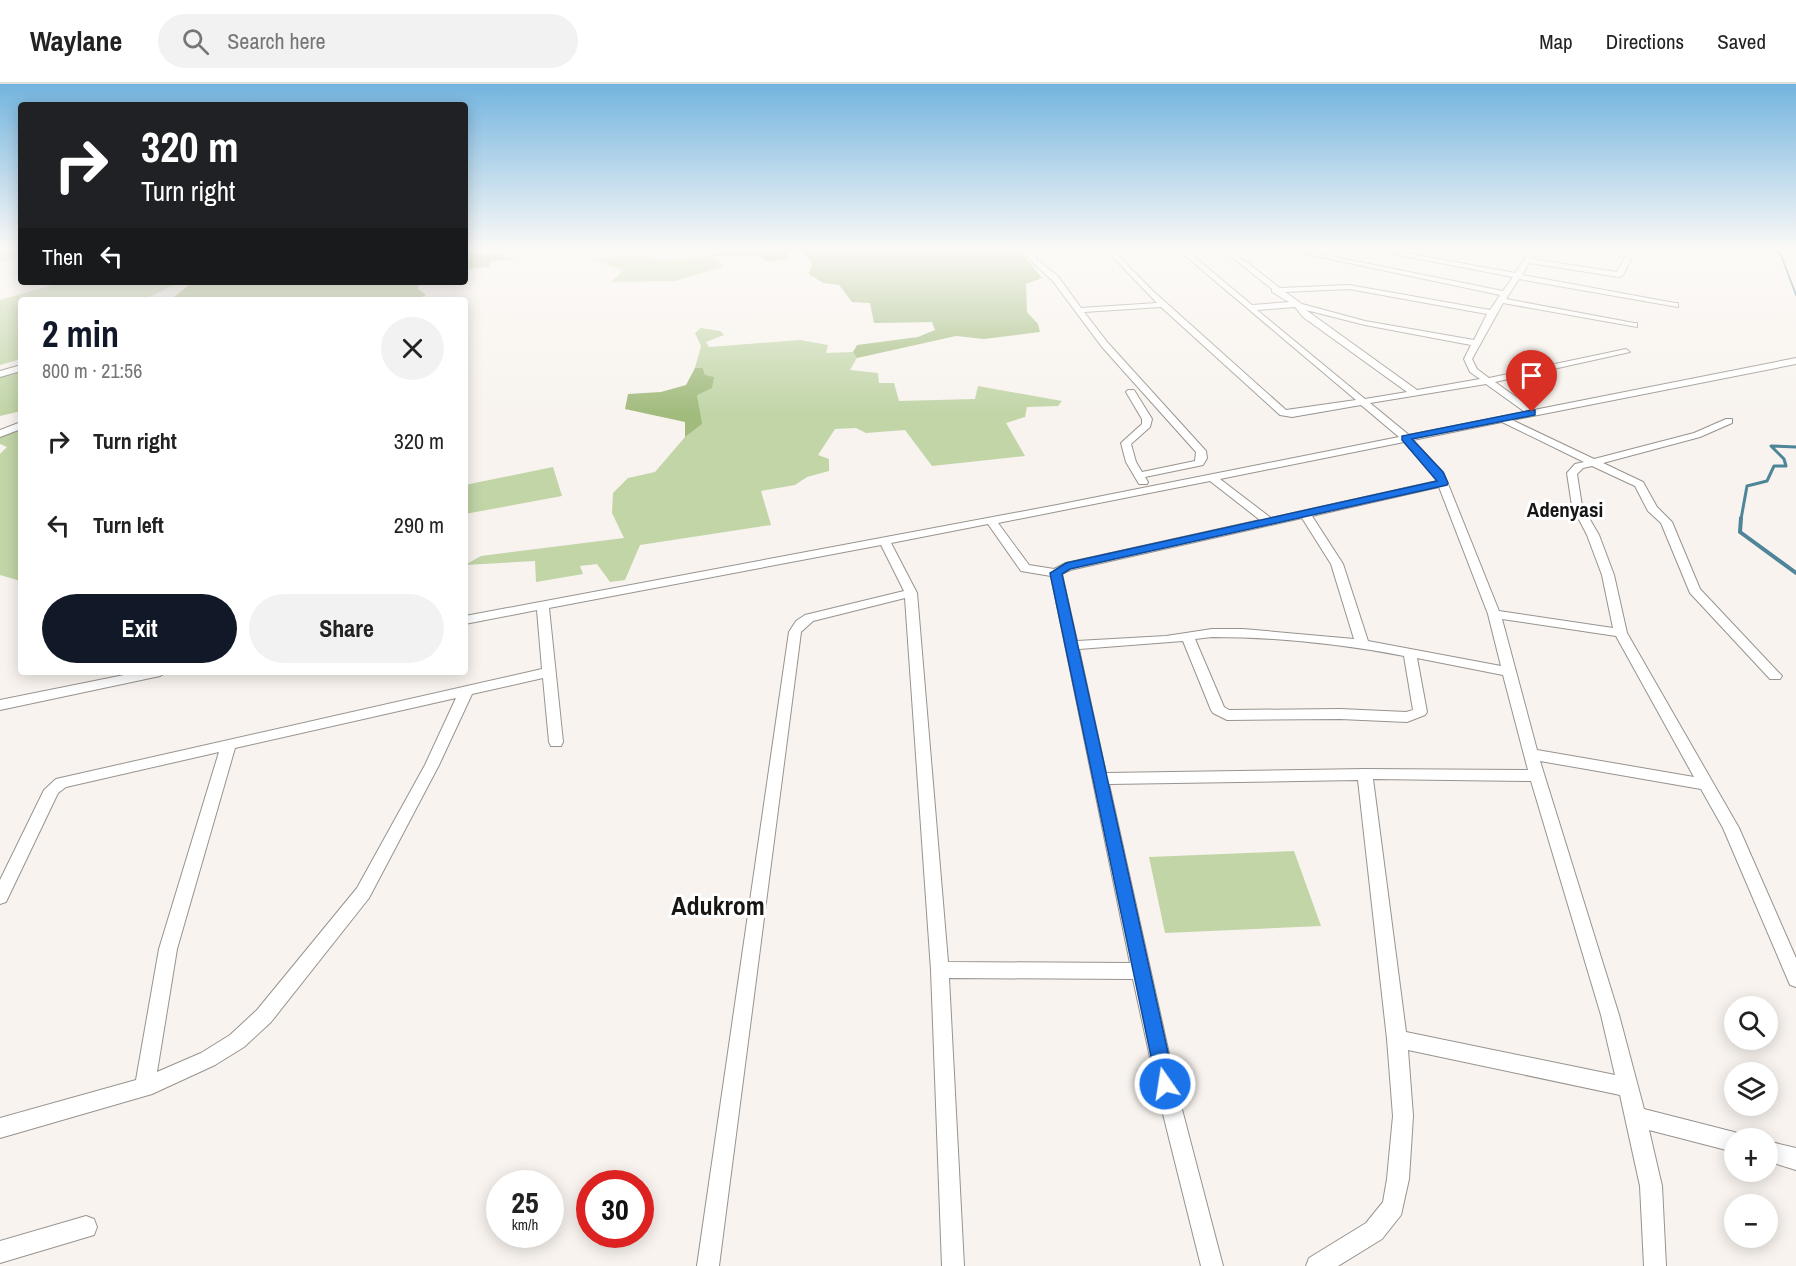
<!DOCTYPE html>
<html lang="en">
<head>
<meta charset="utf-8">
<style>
  body { margin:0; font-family:"Archivo Narrow",sans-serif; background:#f2f2f2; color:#222; height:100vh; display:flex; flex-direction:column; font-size:22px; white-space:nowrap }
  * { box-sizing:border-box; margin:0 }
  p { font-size:20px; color:#767676 }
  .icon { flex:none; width:33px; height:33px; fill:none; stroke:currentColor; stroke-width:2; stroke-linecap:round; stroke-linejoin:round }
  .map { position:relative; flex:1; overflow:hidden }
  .sheet { position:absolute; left:18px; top:213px; width:450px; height:378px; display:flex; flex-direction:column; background:#fff; border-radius:6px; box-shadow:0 3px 15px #0003 }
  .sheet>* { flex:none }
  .guide { position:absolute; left:18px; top:18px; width:450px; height:183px; border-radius:6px; box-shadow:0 3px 15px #0003; background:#202124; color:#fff; overflow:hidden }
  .controls { position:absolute; left:1724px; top:912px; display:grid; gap:12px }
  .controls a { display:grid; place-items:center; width:54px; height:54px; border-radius:50%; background:#fff; box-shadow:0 3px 15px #0003; font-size:30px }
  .speed { position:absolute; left:486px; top:1086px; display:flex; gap:12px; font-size:30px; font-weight:700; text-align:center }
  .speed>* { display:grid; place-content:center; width:78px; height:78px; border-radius:50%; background:#fff; box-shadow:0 3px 15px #0003; line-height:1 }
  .speed small { font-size:15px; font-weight:400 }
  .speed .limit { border:9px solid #d22; background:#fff; color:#111 }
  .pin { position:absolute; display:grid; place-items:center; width:51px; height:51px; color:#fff; margin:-62px -26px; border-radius:50% 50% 50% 0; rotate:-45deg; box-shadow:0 0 6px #0007 }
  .pin .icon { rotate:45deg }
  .me { position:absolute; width:66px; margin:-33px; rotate:347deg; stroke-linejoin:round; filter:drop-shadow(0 0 4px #0008) }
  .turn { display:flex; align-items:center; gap:21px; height:126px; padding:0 24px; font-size:27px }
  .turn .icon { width:78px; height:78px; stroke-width:2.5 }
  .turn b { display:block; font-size:42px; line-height:51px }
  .then { display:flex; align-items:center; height:57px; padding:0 24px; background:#0003; gap:12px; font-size:22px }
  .round { display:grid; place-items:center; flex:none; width:63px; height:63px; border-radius:32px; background:#f2f2f2 }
  .headline { display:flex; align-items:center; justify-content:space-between; height:102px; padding:0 24px }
  h1 { font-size:36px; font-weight:800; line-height:45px; color:#111827 }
  .cta { display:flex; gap:12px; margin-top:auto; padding:12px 24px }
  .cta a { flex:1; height:69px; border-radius:36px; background:#111827; color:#fff; font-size:24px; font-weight:800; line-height:69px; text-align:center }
  .cta a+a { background:#f2f2f2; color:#222 }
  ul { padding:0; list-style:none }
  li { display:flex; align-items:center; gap:18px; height:84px; padding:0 24px }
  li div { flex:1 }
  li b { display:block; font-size:22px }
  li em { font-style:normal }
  header { display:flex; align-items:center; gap:36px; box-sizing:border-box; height:84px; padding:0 30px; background:#fff; border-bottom:2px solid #e0e0e0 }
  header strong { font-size:28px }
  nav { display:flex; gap:33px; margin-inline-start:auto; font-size:21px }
  .search { width:420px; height:54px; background:#f2f2f2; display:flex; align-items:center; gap:15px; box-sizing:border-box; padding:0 21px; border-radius:33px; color:#767676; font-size:22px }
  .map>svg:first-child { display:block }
  .green { fill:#c1d5a7 }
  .forest { fill:#a1bb7d }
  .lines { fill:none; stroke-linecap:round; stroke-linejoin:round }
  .stream-far2 { stroke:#4e8598; stroke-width:2 }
  .stream-far1 { stroke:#4e8598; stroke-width:3 }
  .stream { stroke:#4e8598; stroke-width:4 }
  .runway { fill:#c3bfba; fill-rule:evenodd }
  .minor-casing { stroke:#98938e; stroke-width:2 }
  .minor { fill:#fff; fill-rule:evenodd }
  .route { fill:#1a73e8; stroke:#114b97; stroke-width:1.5 }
  .labels { text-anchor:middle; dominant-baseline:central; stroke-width:6; stroke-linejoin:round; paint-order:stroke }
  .district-label { font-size:21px; font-weight:bold; fill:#181614; stroke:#fff }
  .near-district-label { font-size:26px; font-weight:bold; fill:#181614; stroke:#fff }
</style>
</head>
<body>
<header>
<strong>Waylane</strong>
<div class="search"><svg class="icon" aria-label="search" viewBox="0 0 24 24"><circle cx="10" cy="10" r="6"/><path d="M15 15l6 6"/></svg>Search here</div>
<nav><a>Map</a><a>Directions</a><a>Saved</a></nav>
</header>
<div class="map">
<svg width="1796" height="1182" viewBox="0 0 1796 1182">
  <rect width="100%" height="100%" fill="#f8f3ee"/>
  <g class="green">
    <path d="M645 172C669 179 693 170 717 175L723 183 675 197 611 198 623 186 589 175Z"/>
    <path d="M63 198H180L143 216H21V275L0 281V216Z"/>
    <path d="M701 244 720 247 724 251 706 258 709 263 800 256 828 261 826 269 853 268 857 274 850 286 878 289 879 299H894L899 317 975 315 978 302 1062 317 1058 322 1027 323 1025 333 1006 339 1025 372 932 382 905 346 866 349 856 344 835 345 818 371 829 375V387L807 393 795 401 761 407 771 441 640 461 625 496 610 498 597 480 580 482 583 490 536 498 535 477 465 481 481 472 624 454 612 429 613 409 628 394 655 388 685 353 701 340 697 311 705 291 703 284H695L701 262 695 249Z"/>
    <path d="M21 280V327L0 332V287Z"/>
    <path d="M21 344V497L0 491V370L7 363 0 360V351Z"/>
    <path d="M553 383 562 412 465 430V401Z"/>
    <path d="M1294 767 1321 842 1165 849 1149 773Z"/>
  </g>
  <g class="forest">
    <path d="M770 164H1018L1042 194 1026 200 1027 228 1038 240 1040 248 984 255 956 252 857 274 853 268 857 261 918 253 935 246 932 238 874 239 870 219 852 218 839 201 823 199 809 190 812 178 799 166 785 167 789 174 770 178 757 171 707 173 727 166Z"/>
    <path d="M465 167 478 171 506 169 508 171 503 173 519 175 491 177 490 183 465 185Z"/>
    <path d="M193 198H419L418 205 426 211 416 216H170Z"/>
    <path d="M695 284H703L705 291 714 293 712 304 697 311 702 340 685 353V338L625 325 628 310 661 308 686 301Z"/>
  </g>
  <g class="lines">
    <path class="stream-far2" d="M1773 164 1781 171 1796 211"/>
    <path class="stream-far1" d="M1741 435 1747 402 1767 397 1774 382H1786L1784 375 1771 362 1796 363"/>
    <path class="stream" d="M1741 434 1740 448 1796 489"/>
    <path class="runway" d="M0 164H21L15 174 0 178Z"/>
    <g class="minor-casing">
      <g id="minor">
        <path d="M1023 164H1030L1038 177 1058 192 1081 224 1157 219 1104 164H1111L1153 207 1286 326 1356 316 1176 164H1184L1252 221 1289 218 1272 208V205L1220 164H1228L1280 204 1349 201 1490 226 1500 211 1297 168 1300 166 1503 207 1513 193 1362 164H1378L1515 189 1532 164H1539L1532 175 1617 188 1630 164H1637L1623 191 1619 193 1529 179 1522 191 1675 219H1678V223L1519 195 1506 215 1634 239H1637V243L1503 219 1472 275 1477 285 1489 294 1626 265 1630 268 1495 298 1534 326 1796 274V280L1512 336 1594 375 1694 349 1726 335H1732V339L1700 353 1603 379 1643 398 1657 423 1672 438 1700 505 1782 592 1780 595H1770L1690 509 1661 439 1648 427 1635 402 1592 382 1583 384 1577 390 1582 422 1599 451 1614 491 1627 549 1739 744 1796 874V903L1790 901 1723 744 1701 705 1540 677 1619 931 1644 1025 1734 1048 1741 1051 1743 1054H1734V1068L1649 1046 1662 1102 1666 1182H1644L1640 1102 1620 1011 1408 966 1413 1032 1409 1095 1401 1131 1382 1155 1338 1182H1306L1309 1174 1366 1139 1383 1118 1387 1095 1393 1032 1387 955 1358 696 1109 700 1178 1010 1223 1182H1201L1158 1010 1133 895 949 894 964 1182H942L931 886 905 514 813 537 801 548 719 1182H697L789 548 796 537 805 531 904 507 881 461 549 524 563 658 561 662H551L549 658 543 594 472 610 439 681 369 814 271 938 244 963 215 981 152 1010 0 1054V1034L136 996 159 865 219 668 66 703 58 709 6 818 0 820V796L44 706 56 695 542 585 537 526 465 540V532L1057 421 1399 353 1361 321 1292 333 1280 331 1161 223 1084 228 1108 259 1206 367 1207 374 1203 381 1145 393 1148 398 1147 400H1139L1126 378 1121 359 1142 340V335L1126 308 1128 306H1134L1152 335 1150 343 1131 360 1136 378 1142 388 1195 377 1196 368 1102 263 1052 196 1033 179ZM1349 205 1487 230 1474 256 1365 237 1302 220 1285 208ZM1295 223 1303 233 1407 308 1365 315 1257 226ZM1306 226 1365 241 1471 261 1464 275 1470 288 1480 295 1417 306ZM1486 300 1525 328 1409 351 1370 319ZM1502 338 1584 378 1575 380 1567 389 1572 422 1587 451 1602 491 1613 544 1499 527 1444 390 1413 356ZM1404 358 1434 391 1437 397 1271 434 1220 395ZM1210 397 1260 436 1066 479 1054 485 1029 481 998 439ZM1439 403 1488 530 1501 582 1368 557 1343 480 1312 432ZM1302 434 1331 480 1354 555 1243 545H1212L1166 552 1077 557 1062 490 1070 486ZM988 440 1021 487 1051 492 1130 879 948 878 917 509 891 459ZM1502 535 1616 552 1694 693 1537 666ZM1212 553C1276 553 1341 560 1404 572L1413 626 1406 628 1340 625 1229 626 1224 623 1195 555ZM1183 557 1211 626 1213 629 1227 636 1340 635 1407 638 1425 631 1427 628 1417 574 1503 591 1528 686 1365 685 1106 689 1079 565ZM456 614 425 681 357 804 257 926 230 951 201 969 157 988 177 865 235 664ZM1373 695 1531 697 1601 931 1615 991 1406 948Z"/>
        <path d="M21 281V287L0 293V287Z"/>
        <path d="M21 338V345L0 353V346Z"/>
        <path d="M139 588H167L160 592 0 626V616Z"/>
        <path d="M1767 1057 1796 1064V1086L1767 1077Z"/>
        <path d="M86 1132 94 1135 97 1143 94 1151 0 1179V1157Z"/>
      </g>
    </g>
    <use href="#minor" class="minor"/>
  </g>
  <linearGradient id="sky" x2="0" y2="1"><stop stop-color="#73b4df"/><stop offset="0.5" stop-color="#fcfaf7"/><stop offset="1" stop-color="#fcfaf7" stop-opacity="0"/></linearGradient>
  <rect width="1796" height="330" fill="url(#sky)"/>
  <path class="route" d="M1532 326H1535V331L1412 355 1443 388 1448 399 1447 401 1070 485 1062 490 1175 1000 1172 1006 1165 1009 1158 1006 1050 489 1066 479 1437 397 1402 356V352Z"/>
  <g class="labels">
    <g class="district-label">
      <text x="1565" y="425">Adenyasi</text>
    </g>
    <g class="near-district-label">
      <text x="718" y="821">Adukrom</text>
    </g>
  </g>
</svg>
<div class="controls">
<a><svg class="icon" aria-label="search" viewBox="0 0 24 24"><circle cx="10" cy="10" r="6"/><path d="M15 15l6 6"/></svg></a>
<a><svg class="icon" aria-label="layers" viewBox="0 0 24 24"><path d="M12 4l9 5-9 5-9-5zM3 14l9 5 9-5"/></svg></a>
<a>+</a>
<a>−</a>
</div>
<div class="speed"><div>25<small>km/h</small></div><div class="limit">30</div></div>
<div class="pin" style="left:1532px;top:328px;background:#d93025"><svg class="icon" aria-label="arrive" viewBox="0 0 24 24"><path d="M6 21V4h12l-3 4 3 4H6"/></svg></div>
<svg class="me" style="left:1165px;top:1000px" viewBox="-20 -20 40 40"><circle r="17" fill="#1a73e8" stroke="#fff" stroke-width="3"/><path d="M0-11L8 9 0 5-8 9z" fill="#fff"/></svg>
<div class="guide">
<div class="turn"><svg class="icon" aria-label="right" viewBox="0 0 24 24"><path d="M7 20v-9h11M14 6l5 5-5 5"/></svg><div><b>320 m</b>Turn right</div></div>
<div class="then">Then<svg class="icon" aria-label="left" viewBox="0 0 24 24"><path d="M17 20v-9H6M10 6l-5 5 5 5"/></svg></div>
</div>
<section class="sheet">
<div class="headline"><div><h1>2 min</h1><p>800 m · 21:56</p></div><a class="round"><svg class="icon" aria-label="close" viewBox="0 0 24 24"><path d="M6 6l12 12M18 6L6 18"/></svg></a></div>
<ul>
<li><svg class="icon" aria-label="right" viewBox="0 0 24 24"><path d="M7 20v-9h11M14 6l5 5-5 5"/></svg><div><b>Turn right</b></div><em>320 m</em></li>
<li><svg class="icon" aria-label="left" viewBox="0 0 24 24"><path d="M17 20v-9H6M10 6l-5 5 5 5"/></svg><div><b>Turn left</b></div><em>290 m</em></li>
</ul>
<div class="cta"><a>Exit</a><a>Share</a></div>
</section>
</div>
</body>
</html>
